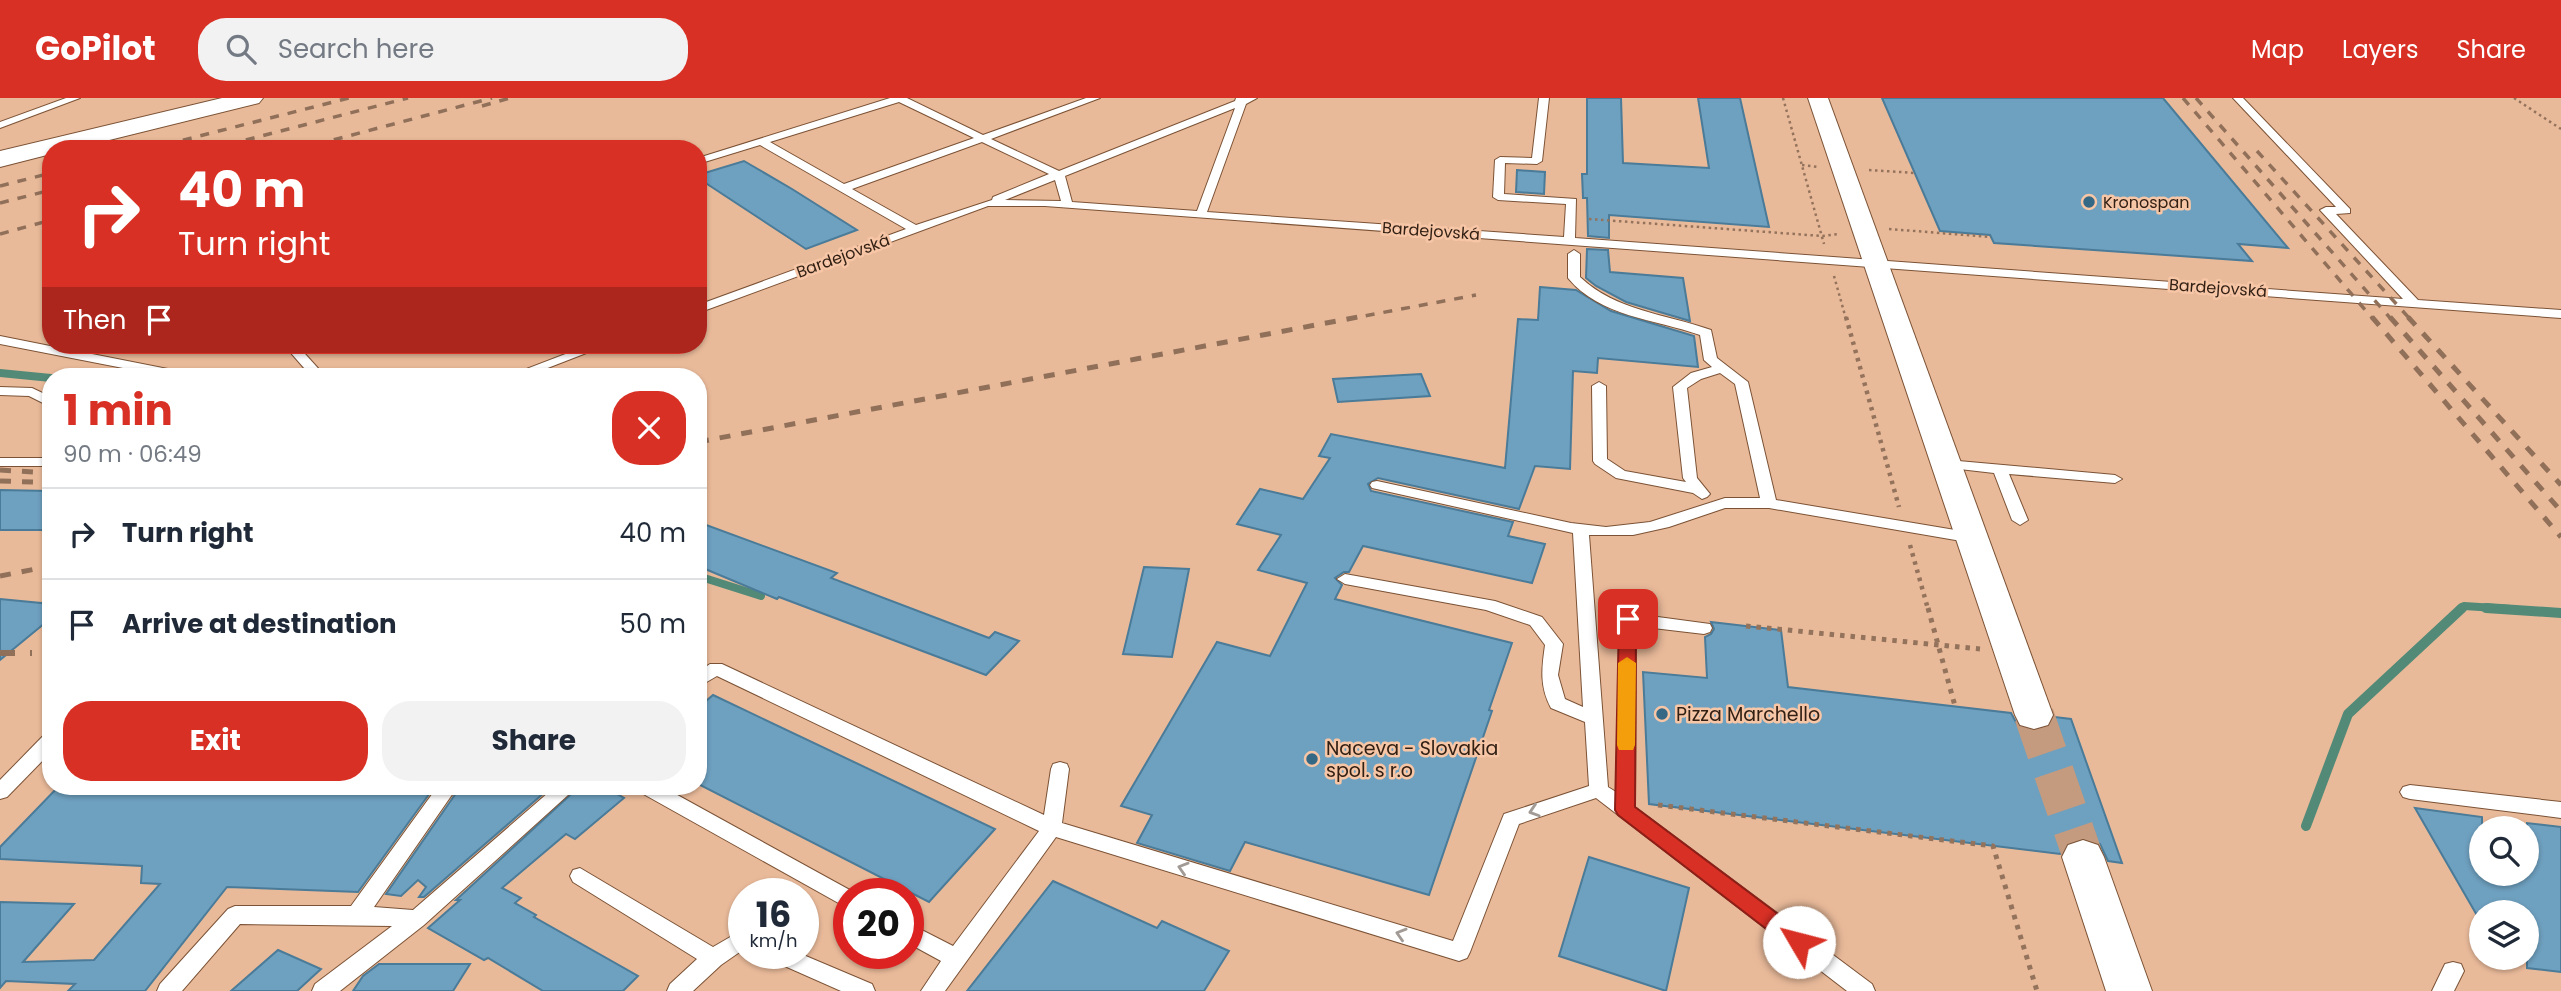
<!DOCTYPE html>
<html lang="en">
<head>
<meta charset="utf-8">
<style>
  body { margin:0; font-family:Poppins,sans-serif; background:#f2f2f3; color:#1f2937; height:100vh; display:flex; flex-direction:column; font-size:26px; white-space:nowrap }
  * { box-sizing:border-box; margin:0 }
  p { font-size:23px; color:#747a83 }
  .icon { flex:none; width:38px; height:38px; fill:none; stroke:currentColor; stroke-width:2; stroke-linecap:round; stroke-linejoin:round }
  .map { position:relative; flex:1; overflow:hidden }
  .details { position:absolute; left:42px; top:270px; width:665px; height:427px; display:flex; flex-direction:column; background:#fff; border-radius:28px; box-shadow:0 2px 5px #0004 }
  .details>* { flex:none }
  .hud { position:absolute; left:42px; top:42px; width:665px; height:214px; border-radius:28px; box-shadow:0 2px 5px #0004; background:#d93025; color:#fff; overflow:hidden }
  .tools { position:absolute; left:2469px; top:718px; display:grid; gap:14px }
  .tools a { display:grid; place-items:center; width:70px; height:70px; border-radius:50%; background:#fff; box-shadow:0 2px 5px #0004; font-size:35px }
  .speed { position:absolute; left:728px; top:780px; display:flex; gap:14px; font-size:35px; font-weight:700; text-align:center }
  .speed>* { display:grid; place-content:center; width:91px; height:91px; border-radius:50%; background:#fff; box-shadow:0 2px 5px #0004; line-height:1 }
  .speed small { font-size:18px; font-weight:400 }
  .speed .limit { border:10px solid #d22; background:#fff; color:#111 }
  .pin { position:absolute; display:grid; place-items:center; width:60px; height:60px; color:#fff; margin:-30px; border-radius:14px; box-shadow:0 4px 10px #0006 }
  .me { position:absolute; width:77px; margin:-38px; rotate:307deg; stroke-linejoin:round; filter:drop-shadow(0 0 5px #0008) }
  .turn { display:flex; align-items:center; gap:24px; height:147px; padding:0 21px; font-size:32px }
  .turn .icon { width:91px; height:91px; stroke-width:2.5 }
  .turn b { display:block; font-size:49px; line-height:60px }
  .then { display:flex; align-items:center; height:66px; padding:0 21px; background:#0003; gap:14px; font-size:26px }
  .round { display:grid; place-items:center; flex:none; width:74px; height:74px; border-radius:28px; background:#f2f2f3 }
  .head { display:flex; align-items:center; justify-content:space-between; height:119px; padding:0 21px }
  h1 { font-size:42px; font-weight:700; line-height:52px; color:#d93025 }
  .cta { display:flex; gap:14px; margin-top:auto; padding:14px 21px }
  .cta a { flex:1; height:80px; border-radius:28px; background:#d93025; color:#fff; font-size:28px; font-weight:700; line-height:80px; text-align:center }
  .cta a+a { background:#f2f2f3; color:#1f2937 }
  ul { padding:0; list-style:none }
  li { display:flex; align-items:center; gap:21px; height:91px; padding:0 21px; border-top:2px solid #e0e1e3 }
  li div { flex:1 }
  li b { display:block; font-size:26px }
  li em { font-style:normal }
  header { display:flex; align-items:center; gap:42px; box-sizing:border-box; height:98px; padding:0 35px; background:#d93025; color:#fff }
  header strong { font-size:33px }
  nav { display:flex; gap:38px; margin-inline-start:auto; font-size:24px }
  .search { width:490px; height:63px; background:#f2f2f3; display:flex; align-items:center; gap:18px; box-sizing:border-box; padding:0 24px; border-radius:28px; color:#747a83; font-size:26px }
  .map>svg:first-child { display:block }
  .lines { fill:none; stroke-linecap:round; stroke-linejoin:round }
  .stream-far1 { stroke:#528a77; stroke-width:8 }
  .stream { stroke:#528a77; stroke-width:10 }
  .building { fill:#6ea0bf; stroke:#4a7b98; stroke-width:2 }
  .street-tunnel { stroke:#c49b7f; stroke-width:40; stroke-dasharray:40 20; stroke-linecap:butt }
  .lane-casing { stroke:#7b5235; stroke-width:2 }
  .street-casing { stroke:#7b5235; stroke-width:2 }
  .primary-casing { stroke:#7b5235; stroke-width:2 }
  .path-far2 { stroke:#94735c; stroke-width:2.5; stroke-dasharray:2.5 3.5; stroke-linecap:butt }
  .path-far1 { stroke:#94735c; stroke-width:4.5; stroke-dasharray:3.5 5; stroke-linecap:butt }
  .path { stroke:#94735c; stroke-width:5; stroke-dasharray:4.5 6; stroke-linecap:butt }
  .lane { fill:#fff; fill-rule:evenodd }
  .street { fill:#fff; fill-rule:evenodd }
  .primary { fill:#fff; fill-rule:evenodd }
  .rail-far2 { stroke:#91705a; stroke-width:3.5; stroke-dasharray:9 9; stroke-linecap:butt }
  .rail-far1 { stroke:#91705a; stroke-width:5; stroke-dasharray:11 11; stroke-linecap:butt }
  .rail { stroke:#91705a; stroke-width:6; stroke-dasharray:15 15; stroke-linecap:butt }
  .oneway { stroke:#a29a95 }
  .route { fill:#d93025; stroke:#8d1f18; stroke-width:2 }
  .slow { fill:#f59e0b }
  .poi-dot { fill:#346885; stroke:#f6c6a6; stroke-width:2.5 }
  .labels { text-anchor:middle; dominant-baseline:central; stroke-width:5; stroke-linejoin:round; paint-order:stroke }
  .far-poi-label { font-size:16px; fill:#311f13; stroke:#f6c6a6; text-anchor:start }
  .far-street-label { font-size:16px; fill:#311f13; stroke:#f6c6a6 }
  .poi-label { font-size:19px; fill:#311f13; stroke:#f6c6a6; text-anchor:start }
</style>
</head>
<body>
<header>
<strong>GoPilot</strong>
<div class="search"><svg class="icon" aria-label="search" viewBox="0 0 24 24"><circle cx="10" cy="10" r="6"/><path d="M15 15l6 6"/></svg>Search here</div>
<nav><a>Map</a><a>Layers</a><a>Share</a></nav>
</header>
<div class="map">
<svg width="2561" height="893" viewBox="0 0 2561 893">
  <rect width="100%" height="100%" fill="#e9ba9a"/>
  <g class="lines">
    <g class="stream-far1">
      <path d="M0 275 51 280"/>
      <path d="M698 478 761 498"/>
      <path d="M2460 511 2464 508 2511 511"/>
    </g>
    <g class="stream">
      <path d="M2486 510 2561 515"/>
      <path d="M2306 728 2348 616 2462 510"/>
    </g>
  </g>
  <g class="building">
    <path d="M1587 0H1621L1623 65 1709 70 1698 0H1740L1769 129 1609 117V140L1588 138 1587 100H1583L1582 76H1587Z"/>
    <path d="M1882 0H2163L2288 150 2238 146 2252 163 1994 145 1990 137 1940 133Z"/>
    <path d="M744 63 792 91 857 132 806 151 698 80V77Z"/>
    <path d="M1517 72 1545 74 1544 96 1516 94Z"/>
    <path d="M1587 151 1608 152 1610 174 1683 180 1690 223 1626 204 1596 188 1586 180Z"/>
    <path d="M1540 189 1576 192 1611 213 1694 238 1698 269 1598 260 1597 275 1573 273 1570 371 1535 368 1519 411 1378 380 1368 386 1371 393 1513 424 1508 438 1545 446 1532 485 1363 448 1349 474H1344L1335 480 1342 487 1335 501 1512 545 1489 612 1492 613 1429 797 1245 744 1230 773 1137 745 1152 717 1121 708 1217 544 1270 558 1307 485 1258 472 1281 437 1237 426 1260 391 1303 401 1330 360 1319 358 1331 336 1505 370 1518 221 1538 222Z"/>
    <path d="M1421 276 1430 298 1338 304 1333 281Z"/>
    <path d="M0 392 51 393V432H0Z"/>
    <path d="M698 424 837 475 831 480 989 540 995 534 1019 543 986 577 779 499 777 501 698 468Z"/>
    <path d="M1144 469 1189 471 1172 559 1123 556Z"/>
    <path d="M0 501 51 506V520L0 562Z"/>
    <path d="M1711 524 1781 532 1788 589 2011 615 2018 628 2033 634 2049 630 2055 619 2071 621 2122 765 2108 763 2100 746 2084 740 2067 745 2060 756 1649 706 1643 574 1707 580 1705 539 1711 536 1714 531Z"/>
    <path d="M713 597 995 731 929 804 698 686V610Z"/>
    <path d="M59 688H435L358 794 227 789 145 893H68L75 886 6 883 0 890V804L74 806 23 864 94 862 160 786 141 785 142 768 0 761V749Z"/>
    <path d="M461 688H552L424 799H419L426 789 418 782 401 798 386 796Z"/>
    <path d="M580 688H603L624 700 575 741 566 736 502 790 521 800 515 805 536 817 534 819 638 878 623 893H543L488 860 484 862 428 830 460 802H456Z"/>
    <path d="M2415 710 2482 719V775H2527V725L2561 729V874L2527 870V814H2482V826Z"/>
    <path d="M1589 759 1689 790 1666 893 1559 858Z"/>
    <path d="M1053 783 1157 830 1162 823 1229 853 1204 893H967Z"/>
    <path d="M278 852 321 871 297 893H231Z"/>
    <path d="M379 866H470L453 893H353L363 878Z"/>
  </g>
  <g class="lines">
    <path class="street-tunnel" d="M2034 617 2083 759"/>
    <g class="lane-casing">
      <g id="lane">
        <path d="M66 0H80L0 30V24Z"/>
        <path d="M890 0H907L983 37 1086 0H1100L991 41 1059 73 1235 3 1236 0H1257L1246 6 1207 114 1564 139 1566 106 1498 102 1493 99 1495 62 1500 59 1532 60 1539 0H1549L1542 63 1537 66 1505 65 1504 96 1576 101 1575 140 2403 201 2320 112 2326 109H2336L2233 0H2243L2350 111V115L2336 116 2418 202 2561 212V220L1045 108H988L698 215V207L906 131 760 47 698 66V60ZM899 4 974 40 844 86 770 44ZM1235 10 1197 113 1072 104 1065 78ZM982 44 1049 76 993 99 992 102 916 127 852 91ZM1055 82 1061 103 1005 102Z"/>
        <path d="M1574 152 1580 156V179C1616 213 1666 216 1711 232L1717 260 1748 284 1776 402 1973 435 1981 440 1973 445 1769 410H1725L1669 429 1633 437H1589L1608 689 1616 694 1620 521 1622 517 1628 515 1710 526 1712 530 1710 534 1704 536 1636 528 1635 709 1872 886 1875 893H1847L1596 700 1519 726 1470 854 1467 860 1459 863 1056 739 945 893H921L941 863 908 845V825L953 848 1039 733 717 578 698 589V574L710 566H722L1044 717 1051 671 1053 666 1060 664 1067 666 1069 671 1062 725 1453 843 1504 716 1589 688 1585 624 1551 610C1539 588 1542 569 1545 547L1530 527 1486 512 1345 486 1337 481 1345 476 1495 503 1542 519 1563 546 1558 577 1565 601 1583 609 1573 435 1372 390 1370 387 1372 384 1377 383 1571 425 1606 429 1650 424 1725 400H1760L1735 286 1720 275 1701 281 1687 290 1697 380 1710 396 1707 399 1702 401 1693 395 1616 380 1595 366 1593 363 1592 288 1599 284 1606 288 1607 361 1625 373 1686 384 1683 380 1673 289 1691 275 1712 269 1704 262 1700 237C1655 221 1600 219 1568 180V156Z"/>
        <path d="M0 238 75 253 96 247H115L114 250 92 256 183 274 190 278H164L0 246Z"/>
        <path d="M284 247H297L325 278H311Z"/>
        <path d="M589 247H607L527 278H508Z"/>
        <path d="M0 289 32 290 51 299V309L29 298 0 297Z"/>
        <rect x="0" y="360" width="51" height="8"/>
        <path d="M1947 362 2115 377 2122 381 2115 385 2009 376 2028 422 2020 427 2012 422 1994 375 1942 369 1940 366Z"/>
        <path d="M51 635V654L7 699 0 701V682L44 637Z"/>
        <path d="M2410 687 2561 704V720L2410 701 2403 699 2400 694 2403 689Z"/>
        <path d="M438 688H458L374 809 413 812 556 688H578L424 827 340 893H312L315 886 392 828 240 826 182 893H157L160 886 228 811 235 808H351Z"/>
        <path d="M635 688H661L857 796H849V809L842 807 638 693Z"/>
        <path d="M580 770 713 849 744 831V851L721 867 693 893H667L670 886 697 861 573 784 570 778 573 772Z"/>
        <path d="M768 856H801L872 886 875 893H841L771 862Z"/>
        <path d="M2453 864 2461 866 2464 873 2454 893H2432L2445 866Z"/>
      </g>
    </g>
    <g class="street-casing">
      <g id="street">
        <path d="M1808 0H1828L2053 617 2048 627 2034 631 2020 627 2015 617Z"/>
        <path d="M2083 742 2098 747 2104 759 2152 893H2106L2062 759 2068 747Z"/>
      </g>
    </g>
    <g class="primary-casing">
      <path id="primary" d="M222 0H263L259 5 73 51H51V56L0 69V53Z"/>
    </g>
    <g class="path-far2">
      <path d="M1783 0 1824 146"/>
      <path d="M2514 0 2561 31"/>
      <path d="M1802 67 1819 69"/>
      <path d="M1869 72 1915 75"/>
      <path d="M1589 121 1822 138 1839 136"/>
      <path d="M1889 131 1991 139"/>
      <path d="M1834 178 1846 221"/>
    </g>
    <g class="path-far1">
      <path d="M1846 219 1899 409"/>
      <path d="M1910 447 1928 511"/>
    </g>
    <g class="path">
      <path d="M1928 510 1955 608"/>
      <path d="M1746 528 1980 551"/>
      <path d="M1658 707 1993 748 2037 893"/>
    </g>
    <use href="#lane" class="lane"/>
    <use href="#street" class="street"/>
    <use href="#primary" class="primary"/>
    <g class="rail-far2">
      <path d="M2183 0 2373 221"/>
      <path d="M2196 0 2391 221"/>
      <path d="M482 8 510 0"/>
      <path d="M148 51 349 0"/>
      <path d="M211 51 408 0"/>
      <path d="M299 51 492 0"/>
      <path d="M2257 53 2410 221"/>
      <path d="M0 88 51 75"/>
      <path d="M0 105 51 92"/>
      <path d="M0 136 51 122"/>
      <path d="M1348 221 1476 197"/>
    </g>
    <g class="rail-far1">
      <path d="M2372 219 2561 439"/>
      <path d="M2390 219 2561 413"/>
      <path d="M2408 219 2561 387"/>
      <path d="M698 344 1358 219"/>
      <path d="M0 372 51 375"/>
      <path d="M0 383 35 384"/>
      <path d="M0 478 51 468"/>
    </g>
    <path class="rail" d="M0 555H32"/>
  </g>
  <defs><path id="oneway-chevron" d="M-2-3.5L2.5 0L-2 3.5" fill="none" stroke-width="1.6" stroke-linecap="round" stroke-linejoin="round" transform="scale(1.75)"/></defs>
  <g class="oneway">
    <use href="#oneway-chevron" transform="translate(1534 713) rotate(162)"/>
    <use href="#oneway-chevron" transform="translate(1183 770) rotate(-163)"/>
    <use href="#oneway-chevron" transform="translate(1401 836) rotate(-163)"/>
  </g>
  <path class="route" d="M1628 516 1636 521 1635 709 1806 837 1809 844 1806 850 1799 853 1791 850 1618 717 1615 712 1619 521Z"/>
  <path class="slow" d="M1627 559 1636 565 1635 647 1633 652H1619L1617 647 1618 565Z"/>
  <g class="poi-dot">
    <circle cx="2089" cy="104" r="7"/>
    <circle cx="1662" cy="616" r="7"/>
    <circle cx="1312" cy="661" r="7"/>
  </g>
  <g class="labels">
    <g class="far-poi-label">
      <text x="2103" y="104">Kronospan</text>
    </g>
    <g class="far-street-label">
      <text transform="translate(1431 133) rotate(4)">Bardejovská</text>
      <text transform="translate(843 158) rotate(-20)">Bardejovská</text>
      <text transform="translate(2218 190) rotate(4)">Bardejovská</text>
    </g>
    <g class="poi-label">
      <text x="1676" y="616">Pizza Marchello</text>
      <text x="1326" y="650">Naceva - Slovakia<tspan x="1326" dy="22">spol. s r.o</tspan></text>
    </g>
  </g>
</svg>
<div class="tools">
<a><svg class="icon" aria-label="search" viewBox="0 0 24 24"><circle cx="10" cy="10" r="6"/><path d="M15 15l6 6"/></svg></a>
<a><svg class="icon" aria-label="layers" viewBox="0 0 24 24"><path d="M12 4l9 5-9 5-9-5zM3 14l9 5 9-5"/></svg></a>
</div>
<div class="speed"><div>16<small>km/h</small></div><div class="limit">20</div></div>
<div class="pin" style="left:1628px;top:521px;background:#d93025"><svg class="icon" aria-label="arrive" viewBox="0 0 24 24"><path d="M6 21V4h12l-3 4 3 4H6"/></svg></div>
<svg class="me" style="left:1799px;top:844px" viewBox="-20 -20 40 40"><circle r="19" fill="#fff"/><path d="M0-13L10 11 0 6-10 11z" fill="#d93025"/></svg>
<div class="hud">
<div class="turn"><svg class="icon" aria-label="right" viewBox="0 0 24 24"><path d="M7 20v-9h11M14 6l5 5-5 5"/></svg><div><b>40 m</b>Turn right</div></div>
<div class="then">Then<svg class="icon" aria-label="arrive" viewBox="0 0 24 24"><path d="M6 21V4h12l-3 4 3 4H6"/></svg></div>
</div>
<section class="details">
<div class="head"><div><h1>1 min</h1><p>90 m · 06:49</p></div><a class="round" style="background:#d93025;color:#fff"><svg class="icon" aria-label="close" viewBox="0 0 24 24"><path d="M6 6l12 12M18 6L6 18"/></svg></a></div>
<ul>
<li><svg class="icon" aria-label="right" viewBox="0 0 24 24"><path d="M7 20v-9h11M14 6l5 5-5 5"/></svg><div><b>Turn right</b></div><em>40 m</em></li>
<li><svg class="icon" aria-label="arrive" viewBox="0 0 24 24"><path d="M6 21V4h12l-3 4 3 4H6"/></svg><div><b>Arrive at destination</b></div><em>50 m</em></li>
</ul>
<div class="cta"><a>Exit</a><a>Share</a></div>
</section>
</div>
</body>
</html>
